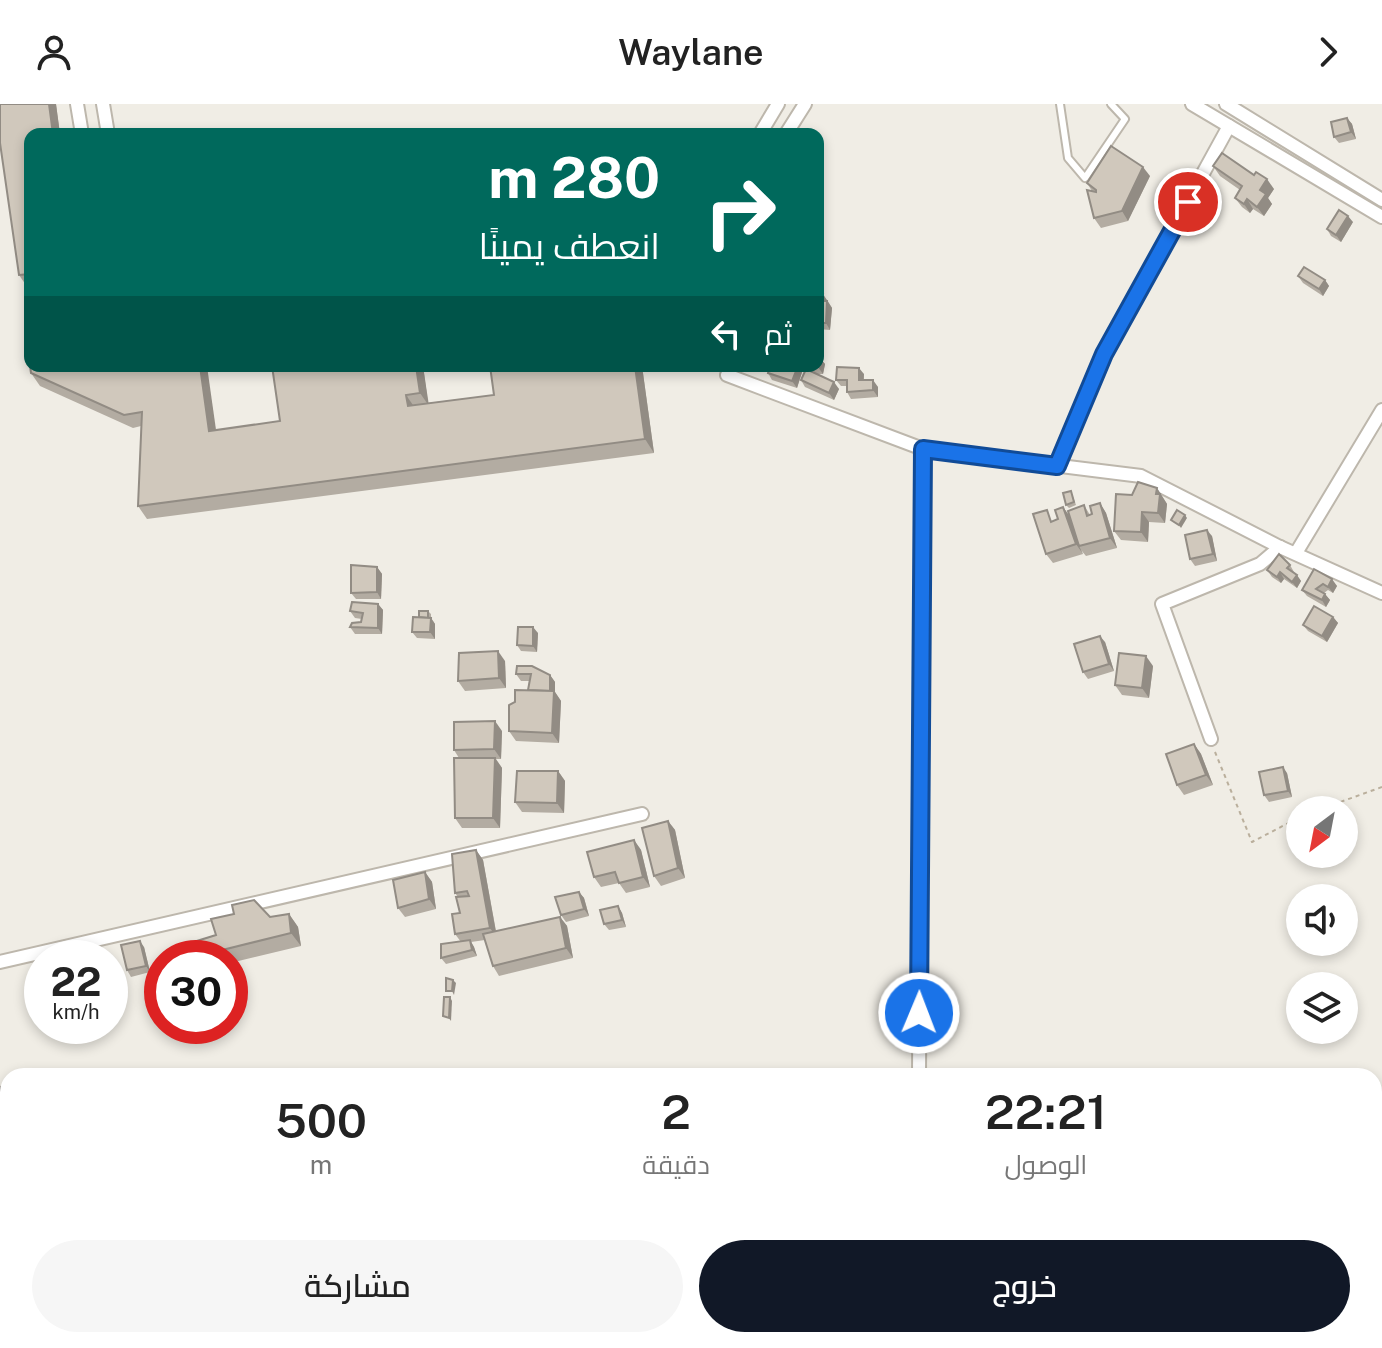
<!DOCTYPE html>
<html lang="ar">
<head>
<meta charset="utf-8">
<style>
  body { margin:0; font-family:"Public Sans",Cairo,sans-serif; background:#f6f6f6; color:#222; direction:rtl; height:100vh; display:flex; flex-direction:column; font-size:30px; white-space:nowrap }
  * { box-sizing:border-box; margin:0 }
  p { font-size:26px; color:#767676 }
  .icon { flex:none; width:44px; height:44px; fill:none; stroke:currentColor; stroke-width:2; stroke-linecap:round; stroke-linejoin:round }
  .map { position:relative; flex:1; overflow:hidden; direction:ltr }
  .sheet { position:absolute; left:0px; top:964px; width:1382px; height:280px; display:flex; flex-direction:column; background:#fff; border-radius:24px 24px 0 0; box-shadow:0 4px 12px #0003; direction:rtl }
  .sheet>* { flex:none }
  .hud { position:absolute; left:24px; top:24px; width:800px; height:244px; border-radius:16px; box-shadow:0 4px 12px #0003; direction:rtl; background:#00695c; color:#fff; overflow:hidden }
  .needle { width:52px; rotate:212deg }
  .controls { position:absolute; left:1286px; top:692px; display:grid; gap:16px }
  .controls a { display:grid; place-items:center; width:72px; height:72px; border-radius:50%; background:#fff; box-shadow:0 4px 12px #0003; font-size:40px }
  .speed { position:absolute; left:24px; top:836px; display:flex; gap:16px; font-size:40px; font-weight:700; text-align:center }
  .speed>* { display:grid; place-content:center; width:104px; height:104px; border-radius:50%; background:#fff; box-shadow:0 4px 12px #0003; line-height:1 }
  .speed small { font-size:20px; font-weight:400 }
  .speed .limit { border:12px solid #d22; background:#fff; color:#111 }
  .pin { position:absolute; display:grid; place-items:center; width:68px; height:68px; color:#fff; margin:-34px; border:4px solid #fff; border-radius:50%; box-shadow:0 2px 8px #0007 }
  .me { position:absolute; width:88px; margin:-44px; rotate:1deg; stroke-linejoin:round; filter:drop-shadow(0 0 6px #0008) }
  .turn { display:flex; align-items:center; gap:28px; height:168px; padding:0 32px; font-size:36px }
  .turn .icon { width:104px; height:104px; stroke-width:2.5 }
  .turn b { display:block; font-size:56px; line-height:68px }
  .then { display:flex; align-items:center; height:76px; padding:0 32px; background:#0003; gap:16px; font-size:30px }
  .eta { display:flex; justify-content:space-evenly; align-items:center; height:136px; text-align:center }
  .eta b { font-size:48px; font-weight:600; line-height:56px }
  .primary-button { display:flex; gap:16px; margin-top:auto; padding:16px 32px }
  .primary-button a { flex:1; height:92px; border-radius:48px; background:#111827; color:#fff; font-size:32px; font-weight:600; line-height:92px; text-align:center }
  .primary-button a+a { background:#f6f6f6; color:#222 }
  header { display:flex; justify-content:space-between; align-items:center; height:104px; padding:0 32px; background:#fff; font-size:36px; font-weight:600 }
  .map>svg:first-child { display:block }
  .lines { fill:none; stroke-linecap:round; stroke-linejoin:round }
  .service-casing { stroke:#bdb7ac; stroke-width:10 }
  .minor-casing { stroke:#bdb7ac; stroke-width:16 }
  .path { stroke:#baaf9c; stroke-width:2; stroke-dasharray:4 4; stroke-linecap:butt }
  .service { stroke:#fff; stroke-width:6 }
  .minor { stroke:#fff; stroke-width:12 }
  .wall { fill:#b3aca2 }
  .shaded-wall { fill:#928c84 }
  .building { fill:#d0c8bc; stroke:#928c84; stroke-width:2 }
  .route-casing { stroke:#114b97; stroke-width:20 }
  .route { stroke:#1a73e8; stroke-width:14 }
</style>
</head>
<body>
<header><svg class="icon" aria-label="forward" viewBox="0 0 24 24"><path d="M9 5l7 7-7 7"/></svg>Waylane<svg class="icon" aria-label="person" viewBox="0 0 24 24"><circle cx="12" cy="8" r="4"/><path d="M4 21q1-7 8-7t8 7"/></svg></header>
<div class="map">
<svg width="1382" height="1244" viewBox="0 0 1382 1244">
  <rect width="100%" height="100%" fill="#f0ede5"/>
  <g class="lines">
    <g class="service-casing">
      <path id="service" d="M1060 0 1068 54 1085 74 1125 15 1111 0"/>
    </g>
    <g class="minor-casing">
      <g id="minor">
        <path d="M77 0 82 30"/>
        <path d="M103 0 108 30"/>
        <path d="M1192 0 1382 113"/>
        <path d="M1226 0 1382 96"/>
        <path d="M760 30 778 0"/>
        <path d="M786 30 805 0"/>
        <path d="M727 271 923 345 1141 372 1280 443 1382 489"/>
        <path d="M1057 362 1104 250 1229 22"/>
        <path d="M1296 449 1382 306"/>
        <path d="M1211 635 1162 500 1260 460 1280 443"/>
        <path d="M0 858 642 710"/>
        <path d="M919 972 923 345"/>
        <path d="M916 1244 917 1236"/>
      </g>
    </g>
    <g class="path">
      <path d="M1215 648 1252 738 1300 713"/>
      <path d="M1318 706 1382 683"/>
      <path d="M1374 999 1382 996"/>
      <path d="M679 1244 680 1236"/>
    </g>
    <use href="#service" class="service"/>
    <use href="#minor" class="minor"/>
  </g>
  <g class="wall">
    <path d="M0 0H56L60 30H30V184H28L19 171 0 39Z"/>
    <path d="M1347 14 1352 20 1356 35 1339 39 1334 33Z"/>
    <path d="M1213 62 1274 85 1268 94 1272 100 1264 112 1253 105 1250 109 1242 103 1235 94 1240 86 1220 72Z"/>
    <path d="M1150 72 1128 117 1101 124 1094 114 1092 87 1087 79Z"/>
    <path d="M1353 118 1341 138 1331 132 1327 125Z"/>
    <path d="M1298 172 1325 176 1329 182 1323 192 1303 179Z"/>
    <path d="M818 190 827 196 832 204 830 226 818 225Z"/>
    <path d="M818 252 825 260 823 270H816L839 285 834 296 805 283 801 276 807 266 806 263 818 262Z"/>
    <path d="M423 262 428 299 494 291 642 262 654 349 147 415 138 402 141 322 133 324 40 282 31 269 216 326 280 317Z"/>
    <path d="M784 262H801L803 265 797 284 772 276 768 269 783 265Z"/>
    <path d="M864 270V276L878 283V293L851 295 847 288V282H841L836 276Z"/>
    <path d="M1157 384 1167 400 1165 419 1149 418 1148 438 1121 436 1114 427 1132 391Z"/>
    <path d="M1071 387 1076 401 1069 404 1066 401Z"/>
    <path d="M1100 399 1106 409 1117 444 1086 452 1081 446 1083 450 1053 459 1046 450 1054 417 1058 415 1063 403 1069 411 1084 401 1090 411 1092 410Z"/>
    <path d="M1212 432 1217 457 1195 462 1190 455Z"/>
    <path d="M1290 461 1294 468 1301 477 1297 484 1284 475 1281 479 1272 473 1267 466Z"/>
    <path d="M377 463 382 470 381 495H356L351 489Z"/>
    <path d="M1314 465 1337 482 1333 489 1328 486 1324 489 1330 496 1326 503 1307 492 1302 486Z"/>
    <path d="M378 500 383 506 382 530H355L350 523 361 518 362 515 355 514 350 507Z"/>
    <path d="M428 507 431 510V514L435 520V535L417 534 412 528 419 513Z"/>
    <path d="M1333 513 1338 519 1327 538 1308 527 1303 521Z"/>
    <path d="M538 529 537 548 521 547 517 541Z"/>
    <path d="M1105 538 1114 567 1088 575 1083 568Z"/>
    <path d="M505 557 506 584 465 587 458 577Z"/>
    <path d="M1153 562 1149 594 1122 591 1115 581Z"/>
    <path d="M516 570 550 571 555 578V588L561 597 559 639 516 637 509 627 515 598 528 586 529 577H521Z"/>
    <path d="M502 627 501 655H496L502 664 500 724H462L455 714 459 654 454 646Z"/>
    <path d="M1194 640 1201 650 1213 681 1184 691 1177 681Z"/>
    <path d="M558 667 565 677 564 709 522 708 515 698Z"/>
    <path d="M1287 669 1292 693 1269 698 1264 691Z"/>
    <path d="M668 717 675 726 685 774 661 782 654 772Z"/>
    <path d="M634 736 641 746 650 783 626 789 619 779 601 783 594 773Z"/>
    <path d="M476 746 483 756 496 827 560 813 567 822 573 854 499 872 493 862 485 836 471 838 474 843 477 852 446 860 441 854 461 838 455 830 460 809 458 793 455 789Z"/>
    <path d="M425 768 432 778 436 805 405 813 398 804Z"/>
    <path d="M579 788 584 794 589 812 566 818 561 811Z"/>
    <path d="M618 802 622 809 626 823 609 826 604 820Z"/>
    <path d="M289 810 298 823 301 842 230 859V854H190L188 851 270 813Z"/>
    <path d="M144 843 150 868 131 873 127 866Z"/>
    <path d="M5 982 7 986 8 996 0 997V983Z"/>
  </g>
  <g class="shaded-wall">
    <path d="M49 0H56L60 30H53Z"/>
    <path d="M1347 14 1352 20 1356 35 1351 28Z"/>
    <path d="M1143 63 1150 72 1128 117 1122 107Z"/>
    <path d="M1267 75 1274 85 1268 94 1272 100 1264 112 1257 103 1260 86Z"/>
    <path d="M1247 95 1253 105 1250 109 1244 100Z"/>
    <path d="M1348 112 1353 118 1341 138 1336 131Z"/>
    <path d="M1325 176 1329 182 1323 192 1319 185Z"/>
    <path d="M823 190 832 204 830 226 826 219 822 197Z"/>
    <path d="M818 252 825 260 823 270 818 263Z"/>
    <path d="M200 262H207L218 340 209 327Z"/>
    <path d="M416 262H423L429 302 420 289Z"/>
    <path d="M635 262H642L654 349 645 335Z"/>
    <path d="M798 262H801L803 265 797 284 792 277Z"/>
    <path d="M859 264 864 270 863 282 859 276Z"/>
    <path d="M873 276 878 283V293L873 286Z"/>
    <path d="M834 278 839 285 834 296 829 289Z"/>
    <path d="M406 291 415 304 408 302Z"/>
    <path d="M1157 384 1167 400 1165 419 1158 409Z"/>
    <path d="M1100 399 1106 409 1117 444 1110 434Z"/>
    <path d="M1063 403 1070 413 1079 442 1083 450 1076 440Z"/>
    <path d="M1142 408 1149 418 1148 438 1141 428Z"/>
    <path d="M1185 411 1187 414 1181 424 1179 421Z"/>
    <path d="M1207 426 1212 432 1217 457 1213 450Z"/>
    <path d="M377 463 382 470 381 495 377 488Z"/>
    <path d="M1280 468 1284 475 1281 479 1277 473Z"/>
    <path d="M1297 471 1301 477 1297 484 1292 478Z"/>
    <path d="M1332 475 1337 482 1333 489 1328 483Z"/>
    <path d="M1325 490 1330 496 1326 503 1322 496Z"/>
    <path d="M378 500 383 506 382 530 378 524Z"/>
    <path d="M1333 513 1338 519 1327 538 1322 532Z"/>
    <path d="M431 514 435 520V535L430 528Z"/>
    <path d="M533 523 538 529 537 548 533 542Z"/>
    <path d="M1100 532 1105 538 1114 567 1109 560Z"/>
    <path d="M498 547 505 557 506 584 499 574Z"/>
    <path d="M1146 552 1153 562 1149 594 1142 584Z"/>
    <path d="M550 571 555 578V588L561 597 559 639 552 629Z"/>
    <path d="M495 617 502 627 501 655 494 645Z"/>
    <path d="M1194 640 1201 650 1213 681 1206 671Z"/>
    <path d="M495 654 502 664 500 724 493 714Z"/>
    <path d="M1283 663 1287 669 1292 693 1288 687Z"/>
    <path d="M558 667 565 677 564 709 557 699Z"/>
    <path d="M668 717 675 726 685 774 678 764Z"/>
    <path d="M634 736 641 746 650 783 643 773Z"/>
    <path d="M476 746 483 756 497 834 490 824Z"/>
    <path d="M425 768 432 778 436 805 429 795Z"/>
    <path d="M579 788 584 794 589 812 584 805Z"/>
    <path d="M618 802 622 809 626 823 622 816Z"/>
    <path d="M289 810 298 823 301 842 291 829Z"/>
    <path d="M560 813 567 822 573 854 566 844Z"/>
    <path d="M470 836 474 843 477 852 472 846Z"/>
    <path d="M140 837 144 843 150 868 146 862Z"/>
    <path d="M90 841 97 851 98 854H93Z"/>
    <path d="M453 876 456 879 454 891 452 887Z"/>
    <path d="M450 893 452 897 451 917 449 914Z"/>
    <rect x="932" y="1236" width="4" height="8"/>
  </g>
  <g class="building">
    <path d="M0 0H49L53 30H30V170L19 171 0 39Z"/>
    <path d="M1347 14 1351 28 1334 33 1331 18Z"/>
    <path d="M1111 42 1143 63 1122 107 1094 114 1087 86 1096 88V86L1087 79Z"/>
    <path d="M1222 49 1254 71 1256 68 1267 75 1260 86 1266 90 1257 103 1247 95 1244 100 1235 94 1242 82 1213 62Z"/>
    <path d="M1339 106 1348 112 1336 131 1327 125Z"/>
    <path d="M1304 163 1325 176 1319 185 1298 172Z"/>
    <path d="M818 190H823L822 197H827L826 219H818Z"/>
    <path d="M818 253 820 254 818 263H806V262H818Z"/>
    <path d="M30 262H200L209 327 280 317 272 262H416L420 289 406 291 408 302 494 291 490 262H635L645 335 138 402 142 308 124 311 31 269Z"/>
    <path d="M770 262H775L783 265 784 262H798L792 277 768 269Z"/>
    <path d="M837 263 859 264V276H873V286L847 288V276H836Z"/>
    <path d="M806 265 834 278 829 289 801 276Z"/>
    <path d="M1138 378 1157 384 1156 390H1160L1158 409 1142 408 1141 428 1114 427 1116 390 1132 391Z"/>
    <path d="M1071 387 1074 398 1066 401 1063 389Z"/>
    <path d="M1100 399 1110 434 1079 442 1068 407 1084 401 1087 412 1092 410 1090 402Z"/>
    <path d="M1063 403 1076 440 1046 450 1033 410 1047 406 1051 418 1058 415 1055 406Z"/>
    <path d="M1177 406 1185 411 1179 421 1171 416Z"/>
    <path d="M1207 426 1213 450 1190 455 1185 431Z"/>
    <path d="M1279 450 1290 461 1287 464 1297 471 1292 478 1280 468 1277 473 1267 466Z"/>
    <path d="M351 461 377 463V488L351 489Z"/>
    <path d="M1314 465 1332 475 1328 483 1323 480 1316 485 1325 490 1322 496 1302 486Z"/>
    <path d="M352 498 378 500V524L350 523 352 519 361 518 363 509 350 507Z"/>
    <path d="M1314 502 1333 513 1322 532 1303 521Z"/>
    <path d="M419 507H428V514L419 513Z"/>
    <path d="M413 513 431 514 430 528H412Z"/>
    <path d="M518 523H533V542L517 541Z"/>
    <path d="M1100 532 1109 560 1083 568 1074 540Z"/>
    <path d="M498 547 499 574 458 577 459 549Z"/>
    <path d="M1119 549 1146 552 1142 584 1115 581Z"/>
    <path d="M517 562H532L550 571V587L528 586 531 570H516Z"/>
    <path d="M515 586 554 587 552 629 509 627V601L515 598Z"/>
    <path d="M495 617 494 645 454 646V618Z"/>
    <path d="M1194 640 1206 671 1177 681 1166 650Z"/>
    <path d="M454 654H495L493 714H455Z"/>
    <path d="M1283 663 1288 687 1264 691 1259 668Z"/>
    <path d="M517 667H558L557 699 515 698Z"/>
    <path d="M668 717 678 764 654 772 642 724Z"/>
    <path d="M634 736 643 773 619 779 615 768 594 773 587 748Z"/>
    <path d="M476 746 490 824 455 830 452 810 460 809 456 793 469 792 467 787 455 789 452 750Z"/>
    <path d="M425 768 429 795 398 804 393 776Z"/>
    <path d="M579 788 584 805 561 811 555 793Z"/>
    <path d="M254 796 270 813 289 810 291 829 202 851H188L187 840 216 831 211 815 234 810 232 801Z"/>
    <path d="M618 802 622 816 604 820 600 806Z"/>
    <path d="M560 813 566 844 493 862 483 830Z"/>
    <path d="M470 836 472 846 441 854V840Z"/>
    <path d="M140 837 146 862 127 866 121 841Z"/>
    <path d="M90 841 93 854H55L53 849Z"/>
    <path d="M446 874 453 876 452 887H446Z"/>
    <path d="M444 893H450L449 914 443 912Z"/>
    <path d="M5 982 6 993 0 994V983Z"/>
    <path d="M918 1236H932V1244H919Z"/>
  </g>
  <g class="lines">
    <g class="route-casing">
      <path id="route" d="M919 909 923 345 1057 362 1104 250 1188 98"/>
    </g>
    <use href="#route" class="route"/>
  </g>
</svg>
<div class="controls">
<a><svg class="needle" viewBox="-14 -14 28 28"><path d="M0-13l5 13h-10z" fill="#e53935"/><path d="M0 13l5-13h-10z" fill="#767676"/></svg></a>
<a><svg class="icon" aria-label="sound" viewBox="0 0 24 24"><path d="M4 9h4l5-4v14l-5-4H4zM17 9q2 3 0 6"/></svg></a>
<a><svg class="icon" aria-label="layers" viewBox="0 0 24 24"><path d="M12 4l9 5-9 5-9-5zM3 14l9 5 9-5"/></svg></a>
</div>
<div class="speed"><div>22<small>km/h</small></div><div class="limit">30</div></div>
<div class="pin" style="left:1188px;top:98px;background:#d93025"><svg class="icon" aria-label="arrive" viewBox="0 0 24 24"><path d="M6 21V4h12l-3 4 3 4H6"/></svg></div>
<svg class="me" style="left:919px;top:909px" viewBox="-20 -20 40 40"><circle r="17" fill="#1a73e8" stroke="#fff" stroke-width="3"/><path d="M0-11L8 9 0 5-8 9z" fill="#fff"/></svg>
<div class="hud">
<div class="turn"><svg class="icon" aria-label="right" viewBox="0 0 24 24"><path d="M7 20v-9h11M14 6l5 5-5 5"/></svg><div><b>280 m</b>انعطف يمينًا</div></div>
<div class="then">ثم<svg class="icon" aria-label="left" viewBox="0 0 24 24"><path d="M17 20v-9H6M10 6l-5 5 5 5"/></svg></div>
</div>
<section class="sheet">
<div class="eta">
<div><b>22:21</b><p>الوصول</p></div>
<div><b>2</b><p>دقيقة</p></div>
<div><b>500</b><p>m</p></div>
</div>
<div class="primary-button"><a>خروج</a><a>مشاركة</a></div>
</section>
</div>
</body>
</html>
